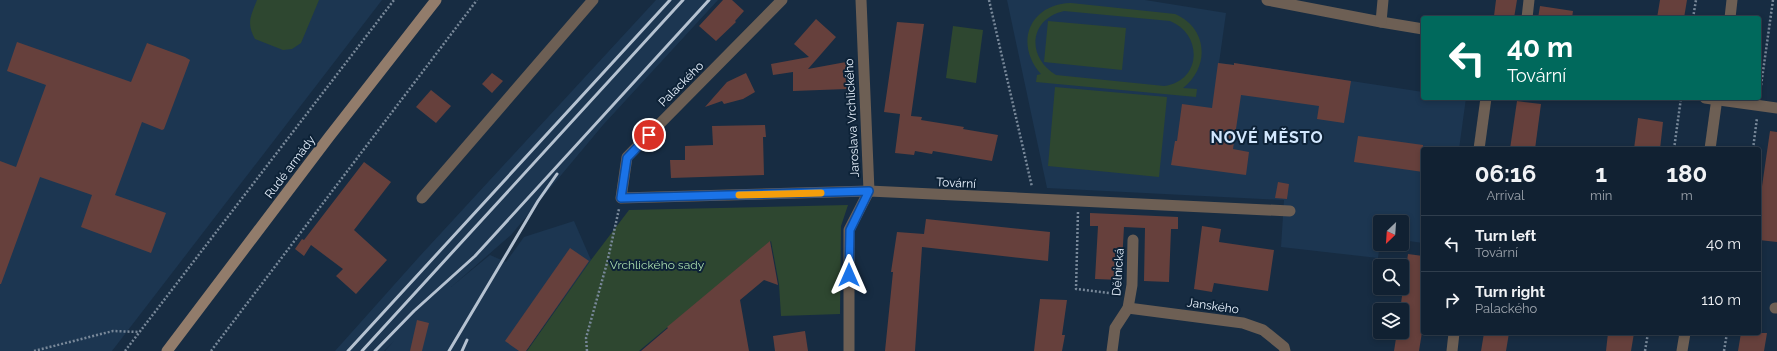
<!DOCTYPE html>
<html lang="en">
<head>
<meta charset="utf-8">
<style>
  body { margin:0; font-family:Raleway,sans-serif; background:#1a293a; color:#f1f3f6; height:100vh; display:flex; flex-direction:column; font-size:15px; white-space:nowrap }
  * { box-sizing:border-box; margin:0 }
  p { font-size:13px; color:#9ca3ac }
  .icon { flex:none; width:22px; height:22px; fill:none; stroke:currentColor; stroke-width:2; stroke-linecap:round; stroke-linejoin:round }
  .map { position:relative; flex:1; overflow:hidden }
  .details { position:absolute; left:1421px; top:147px; width:340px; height:188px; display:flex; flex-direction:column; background:#112132; border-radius:4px; box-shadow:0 2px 6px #0003,0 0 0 1px #303e4d }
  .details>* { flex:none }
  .guide { position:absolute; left:1421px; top:16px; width:340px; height:84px; border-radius:4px; box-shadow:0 2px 6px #0003,0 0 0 1px #303e4d; background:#00695c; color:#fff; overflow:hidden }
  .needle { width:26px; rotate:205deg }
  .fabs { position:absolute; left:1373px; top:215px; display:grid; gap:8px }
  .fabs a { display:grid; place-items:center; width:36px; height:36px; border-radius:4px; background:#112132; box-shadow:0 2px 6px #0003,0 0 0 1px #303e4d; font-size:20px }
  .pin { position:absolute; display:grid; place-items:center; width:34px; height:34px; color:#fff; margin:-17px; border:2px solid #fff; border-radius:50%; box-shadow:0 1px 4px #0007 }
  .me { position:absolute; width:44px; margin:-22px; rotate:0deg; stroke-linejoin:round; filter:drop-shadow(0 0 3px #0008) }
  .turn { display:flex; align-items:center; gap:14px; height:84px; padding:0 20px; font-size:18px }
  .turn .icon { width:52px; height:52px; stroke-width:2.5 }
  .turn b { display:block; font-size:28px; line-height:34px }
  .eta { display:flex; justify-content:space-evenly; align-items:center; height:68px; text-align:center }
  .eta b { font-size:24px; font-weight:700; line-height:28px }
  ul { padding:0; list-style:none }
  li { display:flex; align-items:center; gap:12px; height:56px; padding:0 20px; border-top:1px solid #303e4d }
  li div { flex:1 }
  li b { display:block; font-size:15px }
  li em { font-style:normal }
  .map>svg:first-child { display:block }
  .built { fill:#1c3651 }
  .green { fill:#2e4730; fill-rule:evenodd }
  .building { fill:#66403c }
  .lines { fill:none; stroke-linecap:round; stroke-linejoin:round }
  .path { stroke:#788899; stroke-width:2.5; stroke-dasharray:2 2; stroke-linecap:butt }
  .minor { stroke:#6d5f54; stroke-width:11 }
  .tertiary { stroke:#6d5f54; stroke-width:11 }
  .secondary { stroke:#927c6b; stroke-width:11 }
  .rail { stroke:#b5c2d1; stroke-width:3 }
  .route-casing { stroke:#114b97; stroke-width:10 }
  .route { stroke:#1a73e8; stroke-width:7 }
  .slow { stroke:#f59e0b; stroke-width:7 }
  .labels { text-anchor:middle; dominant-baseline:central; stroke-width:4; stroke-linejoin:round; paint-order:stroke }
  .street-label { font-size:12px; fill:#e9f3ff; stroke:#0d2237 }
  .park-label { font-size:12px; fill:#aaddad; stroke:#0d2237 }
  .district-label { font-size:16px; font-weight:bold; letter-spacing:1px; fill:#d2e7fe; stroke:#0d2237 }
</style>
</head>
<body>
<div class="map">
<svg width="1777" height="351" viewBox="0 0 1777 351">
  <rect width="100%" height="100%" fill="#172c42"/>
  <g class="built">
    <path d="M0 0H382L112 351H0Z"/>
    <path d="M656 0H718L603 125 511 235 451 287 490 255 506 262 524 237 574 221 591 260 526 351H385L394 341 384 351H335L419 257Z"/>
    <path d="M1007 0H1145L1226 13 1219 63 1234 65V63L1423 92V98H1466L1459 149H1423V243L1402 240V222H1380V244L1378 258 1281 247 1284 200 1047 188Z"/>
  </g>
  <g class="green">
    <path d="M257 0H319L301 43 292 49 283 50 255 39C246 23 251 16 257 0Z"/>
    <path d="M1071 3 1175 14C1208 28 1210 67 1183 88L1197 89 1196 97 1036 82 1037 75 1041 74C1014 44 1029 4 1071 3ZM1064 11 1170 21C1203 34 1202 81 1164 86L1056 75C1026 57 1029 19 1064 11Z"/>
    <path d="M1048 21 1126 28 1122 70 1044 62Z"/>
    <path d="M953 26 983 30 976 83 946 78Z"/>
    <path d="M1055 87 1167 97 1159 177 1048 166Z"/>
    <path d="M848 205 841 226 840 314 781 316 779 284 771 241 639 351H527L591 260 629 210Z"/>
  </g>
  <g class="building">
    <path d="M723 0H732L744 11 735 21 736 22 716 41 699 26Z"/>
    <path d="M1496 0H1517L1514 18H1496V16H1494Z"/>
    <path d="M1660 0H1687L1684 18H1657Z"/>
    <path d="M1540 6 1573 11 1572 18H1538Z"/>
    <path d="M816 19 836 37 808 69 846 62 847 89 793 91V72L773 75 771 64 809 57 794 44Z"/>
    <path d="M897 22 924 24 911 116 922 117 921 120 952 125 964 127 963 129 998 135 992 161 933 151 932 154 915 151 914 155 895 153 900 114 884 112Z"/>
    <path d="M17 42 131 82 147 43 185 57 190 60 164 129 162 130 142 122 115 195 166 213 151 253 81 227 92 195 40 177 1 284H0V161L16 167 46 85 7 71Z"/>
    <path d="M1218 63 1234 65V63L1351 81 1344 123 1317 119 1319 106 1241 95 1233 149 1249 152 1246 175 1171 165 1175 141H1177L1182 104 1212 108Z"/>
    <path d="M492 73 503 81 492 93 482 84Z"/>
    <path d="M746 73 755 92 743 99 724 104 722 101 705 107 727 82Z"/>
    <path d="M431 90 451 106 436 123 416 107Z"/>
    <path d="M1517 101 1541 104 1535 149H1510Z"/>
    <path d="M1638 118 1663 122 1660 149H1634Z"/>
    <path d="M765 125 766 137H763L764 175 671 178 670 160H685V146L713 145 712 126Z"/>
    <path d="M1770 131 1777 132V242L1759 240V207Z"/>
    <path d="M1358 136 1423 145V172L1354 162Z"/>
    <path d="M364 162 391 182 354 230 387 260 356 294 336 276 343 269 311 245 304 256 295 249 302 239 304 240Z"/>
    <path d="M1278 182 1289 184 1287 199 1275 198Z"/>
    <path d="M1090 213 1178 217V229H1171L1169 282 1144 281 1145 228 1124 227 1121 280 1095 279 1098 226H1090Z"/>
    <path d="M926 219 1050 232 1048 261 922 247 915 351H885L893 272H891L897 232 924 234Z"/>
    <path d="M1202 226 1221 229 1219 242 1274 250 1268 291 1214 283 1212 292 1194 289Z"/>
    <path d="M770 241 778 285 764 280 740 300 749 351H641L668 328 667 327Z"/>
    <path d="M570 248 589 261 526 351H519L505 341Z"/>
    <path d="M1408 254 1423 256 1422 332 1419 351H1394L1397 332H1402V310H1400Z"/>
    <path d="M1040 299 1067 300 1062 335H1065L1062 351H1034Z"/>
    <path d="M417 320 429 323 422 351H410Z"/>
    <path d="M805 331 808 351H775L773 336Z"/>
    <path d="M1484 333H1509L1506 351H1481Z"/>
    <path d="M1608 333H1634L1631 351H1606Z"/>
    <path d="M1741 333H1767L1764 351H1738Z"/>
  </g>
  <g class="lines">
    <g class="path">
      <path d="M989 0 1032 187"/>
      <path d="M1693 18 1696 0"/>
      <path d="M1759 72 1763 73"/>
      <path d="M1760 93 1773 0"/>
      <path d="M1674 149 1681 98"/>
      <path d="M1753 149 1757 118"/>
      <path d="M1078 212 1076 289 1118 294"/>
      <path d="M34 351 113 331 139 332"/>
      <path d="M125 351 394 0"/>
      <path d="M211 351 477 0"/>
      <path d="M587 351 586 338 607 263 619 209"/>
      <path d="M1645 351 1648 333"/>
      <path d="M1724 351 1727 333"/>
    </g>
    <g class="minor">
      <path d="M782 0 627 157 621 198 869 191 1290 211"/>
      <path d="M1267 0 1381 22 1423 29"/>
      <path d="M1527 18 1529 0"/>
      <path d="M1381 22 1383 0"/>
      <path d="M1705 98 1777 108"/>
      <path d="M1479 149 1486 98"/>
      <path d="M422 198 593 0"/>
      <path d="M1128 308 1243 323 1263 330 1284 347 1285 351"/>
      <path d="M1775 308H1777"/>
      <path d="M849 351V230L869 191 861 0"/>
      <path d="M1112 351 1115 328 1128 308 1132 285 1133 240"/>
      <path d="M1452 351 1454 333"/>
    </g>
    <g class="tertiary">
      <path d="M1730 18 1732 0"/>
      <path d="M1710 149 1717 98"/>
      <path d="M1682 351 1685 333"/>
    </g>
    <path class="secondary" d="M167 351 329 137 436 0"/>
    <g class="rail">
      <path d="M348 351 670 0"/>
      <path d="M362 351 683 0"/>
      <path d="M375 351 414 311 475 256 709 0"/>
      <path d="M449 351 538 201 557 174"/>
      <path d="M462 351 467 340"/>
    </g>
  </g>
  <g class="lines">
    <g class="route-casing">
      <path id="route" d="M649 135 627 158 621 198 869 191 850 230 849 275"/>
    </g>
    <use href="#route" class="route"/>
    <path class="slow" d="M739 195 821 193"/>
  </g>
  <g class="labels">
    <g class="street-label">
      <text transform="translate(681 84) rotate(-45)">Palackého</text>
      <text transform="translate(852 118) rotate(-93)">Jaroslava Vrchlického</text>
      <text transform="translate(290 167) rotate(-53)">Rudé armády</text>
      <text transform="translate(956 183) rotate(3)">Tovární</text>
      <text transform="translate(1118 272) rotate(-86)">Dělnická</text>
      <text transform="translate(1213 306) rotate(8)">Janského</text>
    </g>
    <g class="park-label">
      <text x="657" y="265">Vrchlického sady</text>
    </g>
    <g class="district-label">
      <text x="1267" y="137">NOVÉ MĚSTO</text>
    </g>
  </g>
</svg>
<div class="fabs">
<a><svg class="needle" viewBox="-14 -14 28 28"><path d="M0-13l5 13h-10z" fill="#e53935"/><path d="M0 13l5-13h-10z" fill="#9ca3ac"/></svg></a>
<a><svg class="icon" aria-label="search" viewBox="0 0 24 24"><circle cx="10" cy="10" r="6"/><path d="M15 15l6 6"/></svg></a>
<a><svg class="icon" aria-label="layers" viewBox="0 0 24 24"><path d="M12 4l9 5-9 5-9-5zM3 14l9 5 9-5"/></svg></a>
</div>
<div class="pin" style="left:649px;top:135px;background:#d93025"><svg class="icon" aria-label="arrive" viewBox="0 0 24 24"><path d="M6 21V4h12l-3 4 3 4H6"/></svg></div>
<svg class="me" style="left:849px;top:275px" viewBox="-20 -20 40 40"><path d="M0-17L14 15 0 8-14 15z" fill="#1a73e8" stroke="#fff" stroke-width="4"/></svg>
<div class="guide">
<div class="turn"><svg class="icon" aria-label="left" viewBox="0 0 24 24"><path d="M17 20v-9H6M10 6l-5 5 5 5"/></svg><div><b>40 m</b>Tovární</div></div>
</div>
<section class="details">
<div class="eta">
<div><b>06:16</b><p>Arrival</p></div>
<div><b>1</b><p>min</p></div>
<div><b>180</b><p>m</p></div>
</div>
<ul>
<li><svg class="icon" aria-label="left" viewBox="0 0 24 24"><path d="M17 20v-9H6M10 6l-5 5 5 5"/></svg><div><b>Turn left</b><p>Tovární</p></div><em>40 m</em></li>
<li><svg class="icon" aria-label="right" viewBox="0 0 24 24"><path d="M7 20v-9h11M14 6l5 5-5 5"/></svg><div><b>Turn right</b><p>Palackého</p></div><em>110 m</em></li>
</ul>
</section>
</div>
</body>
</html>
